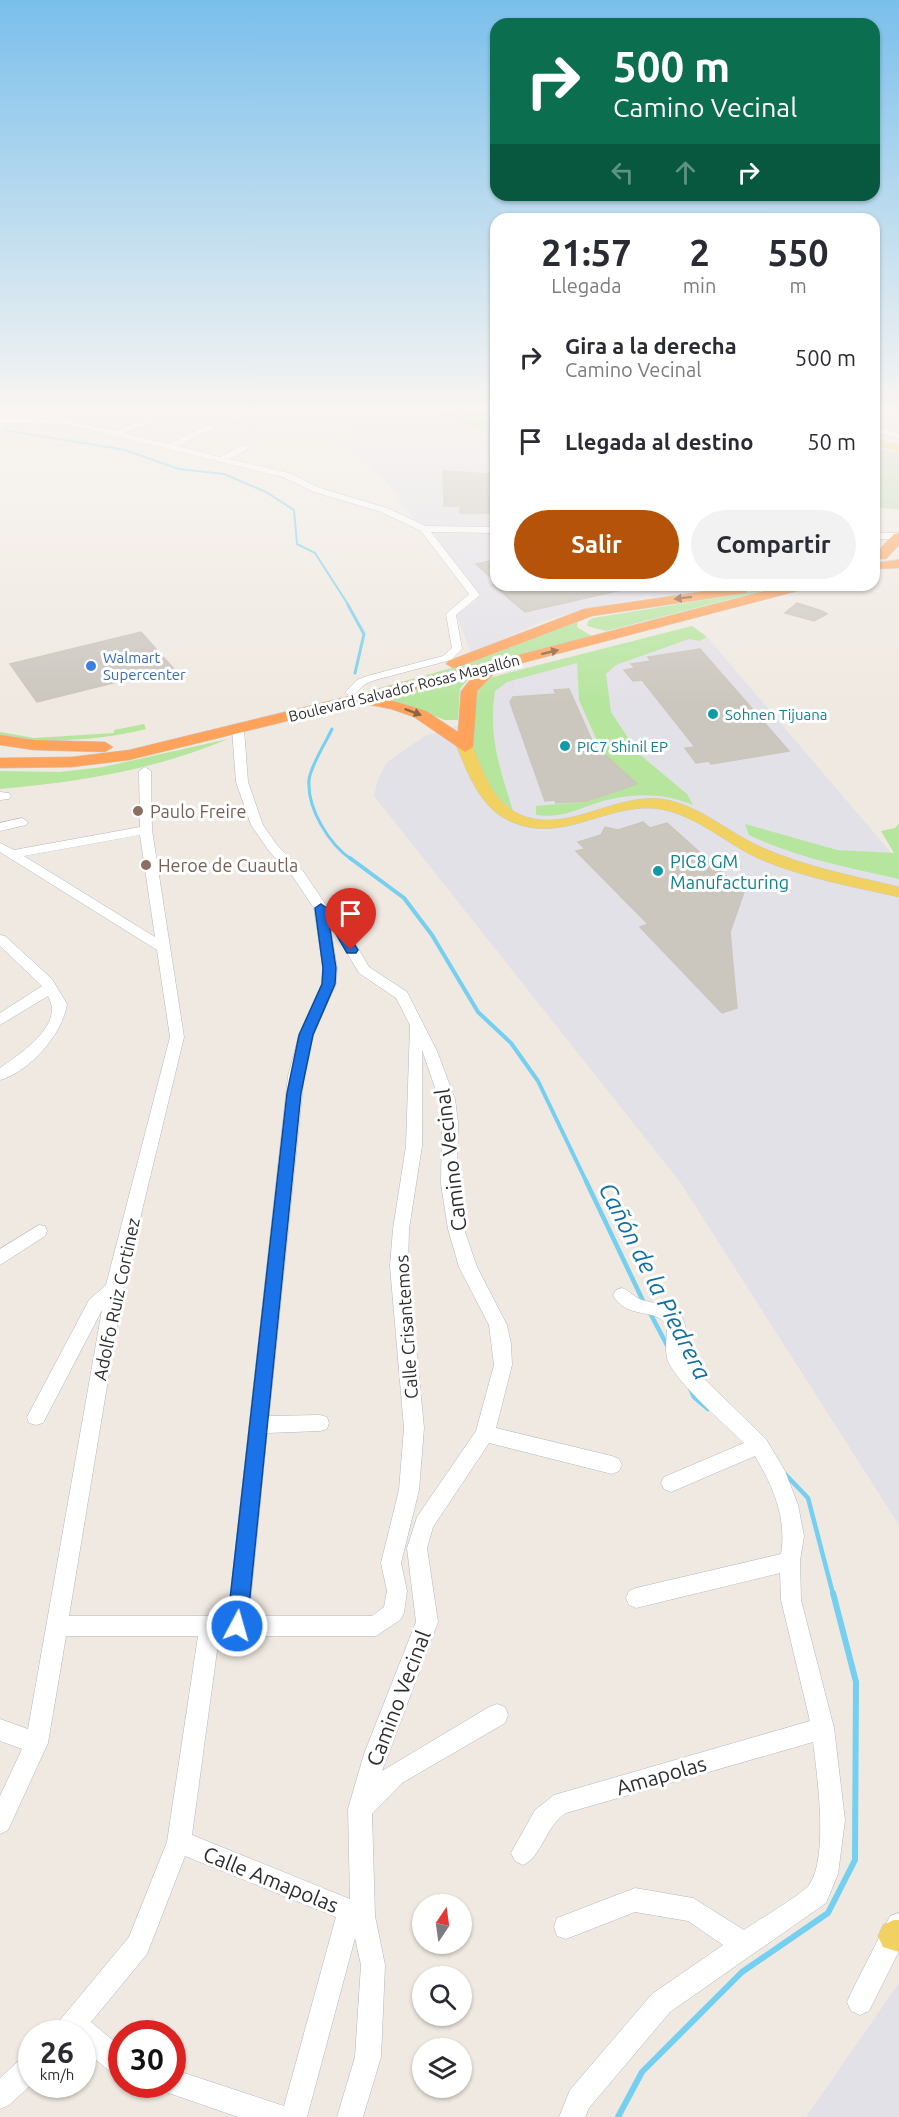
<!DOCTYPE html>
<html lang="es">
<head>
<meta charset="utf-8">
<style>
  body { margin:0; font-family:Ubuntu,sans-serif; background:#f2f2f3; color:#2b2b33; height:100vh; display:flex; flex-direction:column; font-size:22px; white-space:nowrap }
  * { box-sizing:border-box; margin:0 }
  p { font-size:20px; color:#7c7c81 }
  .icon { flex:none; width:33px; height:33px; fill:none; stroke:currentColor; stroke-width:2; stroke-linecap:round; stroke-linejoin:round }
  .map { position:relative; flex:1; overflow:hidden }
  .details { position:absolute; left:490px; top:213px; width:390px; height:378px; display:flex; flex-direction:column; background:#fff; border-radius:18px; box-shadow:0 2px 4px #0004 }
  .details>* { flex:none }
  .guide { position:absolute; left:490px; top:18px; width:390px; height:183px; border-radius:18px; box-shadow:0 2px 4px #0004; background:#0b6e4f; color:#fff; overflow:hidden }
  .needle { width:39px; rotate:13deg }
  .controls { position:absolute; left:412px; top:1894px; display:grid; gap:12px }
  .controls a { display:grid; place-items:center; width:60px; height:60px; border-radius:50%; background:#fff; box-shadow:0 2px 4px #0004; font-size:30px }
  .speed { position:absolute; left:18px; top:2020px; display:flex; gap:12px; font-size:30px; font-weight:700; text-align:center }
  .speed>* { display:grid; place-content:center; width:78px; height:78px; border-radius:50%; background:#fff; box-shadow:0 2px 4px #0004; line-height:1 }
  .speed small { font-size:15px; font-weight:400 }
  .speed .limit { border:9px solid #d22; background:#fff; color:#111 }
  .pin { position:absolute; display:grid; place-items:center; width:51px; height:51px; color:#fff; margin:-62px -26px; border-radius:50% 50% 50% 0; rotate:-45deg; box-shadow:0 0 6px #0007 }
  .pin .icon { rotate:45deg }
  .me { position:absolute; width:66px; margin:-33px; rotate:6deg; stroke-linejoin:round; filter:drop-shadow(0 0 4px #0008) }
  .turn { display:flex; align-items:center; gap:21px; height:126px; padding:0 24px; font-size:27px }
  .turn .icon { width:78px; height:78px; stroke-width:2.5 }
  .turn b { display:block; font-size:42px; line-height:51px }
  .lanes { display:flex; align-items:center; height:57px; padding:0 24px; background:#0003; justify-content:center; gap:30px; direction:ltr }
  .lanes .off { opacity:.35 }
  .eta { display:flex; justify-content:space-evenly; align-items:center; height:102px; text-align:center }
  .eta b { font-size:36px; font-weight:600; line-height:42px }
  .action { display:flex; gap:12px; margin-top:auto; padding:12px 24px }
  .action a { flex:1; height:69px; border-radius:36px; background:#b45309; color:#fff; font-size:24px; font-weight:600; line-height:69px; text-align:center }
  .action a+a { background:#f2f2f3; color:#2b2b33 }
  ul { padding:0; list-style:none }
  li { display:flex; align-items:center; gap:18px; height:84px; padding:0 24px }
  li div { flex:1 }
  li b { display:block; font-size:22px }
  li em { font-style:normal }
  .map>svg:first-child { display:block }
  .industrial { fill:#e3e1e8 }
  .green { fill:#b6e59e }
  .cemetery { fill:#c8d9b8 }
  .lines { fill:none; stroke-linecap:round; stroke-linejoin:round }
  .stream-far4 { stroke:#75cff0; stroke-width:2 }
  .stream-far3 { stroke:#75cff0; stroke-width:3 }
  .stream-far2 { stroke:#75cff0; stroke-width:4 }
  .stream-far1 { stroke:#75cff0; stroke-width:4.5 }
  .stream { stroke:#75cff0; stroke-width:6 }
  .building { fill:#cbc7bf; stroke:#cbc5ba; stroke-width:1.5 }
  .minor-casing { stroke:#b4b7c1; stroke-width:1 }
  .major-casing { stroke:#c9c9c9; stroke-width:1 }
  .highway-casing { stroke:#c9c9c9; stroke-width:1 }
  .minor { fill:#fff; fill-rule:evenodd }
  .major { fill:#f2d163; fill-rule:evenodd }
  .highway { fill:#ffa35c; fill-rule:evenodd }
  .oneway { fill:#8c6343 }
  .route { fill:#1a73e8; stroke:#114b97; stroke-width:1.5 }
  .shop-dot { fill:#3f7fe0; stroke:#fff; stroke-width:2 }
  .culture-dot { fill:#0f9aa8; stroke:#fff; stroke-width:2 }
  .education-dot { fill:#8d6e63; stroke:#fff; stroke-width:2 }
  .labels { text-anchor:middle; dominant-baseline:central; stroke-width:6; stroke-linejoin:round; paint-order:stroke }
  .far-shop-label { font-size:15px; fill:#366cbe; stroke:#fff; text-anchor:start }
  .far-street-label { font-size:15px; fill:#2e2e2e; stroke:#fff }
  .far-culture-label { font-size:15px; fill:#0d838f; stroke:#fff; text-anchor:start }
  .education-label { font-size:18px; fill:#785e54; stroke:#fff; text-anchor:start }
  .culture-label { font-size:18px; fill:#0d838f; stroke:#fff; text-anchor:start }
  .street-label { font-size:18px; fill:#2e2e2e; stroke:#fff }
  .near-street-label { font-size:21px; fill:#2e2e2e; stroke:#fff }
  .near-water-label { font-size:24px; font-style:italic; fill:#0d6fa3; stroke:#fff }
</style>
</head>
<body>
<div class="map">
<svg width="899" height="2117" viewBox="0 0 899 2117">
  <rect width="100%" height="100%" fill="#efe9e1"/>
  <g class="industrial">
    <path d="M440 412 496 438V585H748L619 602 575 612 544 621 471 653 456 614 475 602 479 593 466 581 436 536 418 525 384 479 340 443 355 439 350 432Z"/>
    <path d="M692 626 707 637 899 862V1525L680 1182 374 796 378 779 387 762 425 736 476 720 505 673Z"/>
    <path d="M899 1983V2117H806Z"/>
  </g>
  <g class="green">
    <path d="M458 409 496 411V438L440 412Z"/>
    <path d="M776 585H786L606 631 587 626 588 621 593 618 741 594Z"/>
    <path d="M578 621 577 627 593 637 350 696 470 663 532 635Z"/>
    <path d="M692 626 707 637 700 641 689 639 616 665 606 674 611 712 638 753 687 794 693 805C660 791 624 793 591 805 572 812 557 818 536 815V806L583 802 636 784 602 752 579 700 577 663 507 682 495 691C488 737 500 768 513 811L491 792 472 752 475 688 485 679Z"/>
    <path d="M469 678 460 689 458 720H445L383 697Z"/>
    <path d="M144 724 146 729C97 741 50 743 0 737V732L34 738 114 733V730Z"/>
    <path d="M228 739C155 770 78 782 0 789V771L60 772 103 767Z"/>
    <path d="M899 823V879C847 867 797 858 749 835L745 824 837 850 894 853 881 831 895 828Z"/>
  </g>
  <path class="cemetery" d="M875 448 899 453V510L875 507Z"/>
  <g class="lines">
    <path class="stream-far4" d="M3 430 125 450 179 469 224 474 266 492 294 510 297 544 315 553 349 606"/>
    <g class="stream-far3">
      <path d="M348 605 364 634 355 673"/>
      <path d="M332 729C326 742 310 767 309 780 307 809 329 844 352 860"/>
    </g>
    <path class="stream-far2" d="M350 858 404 898 432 935 478 1012 511 1043 538 1081 587 1183"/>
    <g class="stream-far1">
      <path d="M586 1181 645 1305"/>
      <path d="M649 1311 668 1347"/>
      <path d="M690 1388 694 1397 708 1409"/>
      <path d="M785 1474 808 1498 833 1594"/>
    </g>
    <path class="stream" d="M618 2117 642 2072 742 1972 828 1913 855 1860 856 1682 833 1593"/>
  </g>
  <g class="building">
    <path d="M443 471 493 474 495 503H490V513H460V506H444Z"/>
    <path d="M496 560V582L476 564Z"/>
    <path d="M493 585H626V589L525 612Z"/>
    <path d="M797 603 822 611 827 614 814 621 785 613Z"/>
    <path d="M141 632 173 668 37 702 10 664Z"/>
    <path d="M700 649 789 751 711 764 709 761 696 763 685 748 695 747 642 680 633 681 624 670 635 668 631 664 651 661 648 657Z"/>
    <path d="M569 689 597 752H602L637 784 587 801 556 803 555 800 545 801 510 702 513 697 556 694 554 690Z"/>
    <path d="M643 822 650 828 667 823 744 892 730 932 737 1008 722 1013 640 927 648 924 576 851 585 849 578 842 601 835 605 827 618 830Z"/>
  </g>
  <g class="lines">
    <g class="minor-casing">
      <g id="minor">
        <path d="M53 406H65L37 419 67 420 114 431 149 418H152V422L123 433 168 444 207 425H213V429L177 446 220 457 241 446H247V450L229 459 289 473 320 488 387 508 426 526 496 527V533L431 532 480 595 456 615 462 649 451 660 375 680 365 684 355 694H347L345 692 357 680 367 676 443 656 452 648 446 614 469 594 421 531 381 512 314 492 283 477 67 424 0 423V419H27Z"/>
        <path d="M245 406H256L234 420H228V416Z"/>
        <path d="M874 427 899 433V438L874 432Z"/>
        <rect x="874" y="533" width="25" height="6"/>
        <path d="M238 726 244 729 248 782 263 825 277 845 303 871 326 905 337 913 369 967 407 992 437 1051 455 1099 458 1122 457 1184 464 1229 477 1267 507 1325 511 1344 512 1365 496 1428 612 1456 619 1459 622 1465 619 1471 612 1474 489 1443 433 1527 427 1548 438 1622 382 1771 489 1707 497 1704 505 1707 508 1715 505 1723 402 1783 372 1814 375 1916 385 1965 381 2057 363 2117H337L355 2057 361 1965 355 1938 307 2117H238L163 2091 160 2085H172V2069L284 2106 336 1917 185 1856 147 1954 91 2022 122 2048V2078L113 2074 82 2048V2034H52L56 2025 129 1937 167 1842 198 1636H66L48 1743 8 1830 0 1834V1796L22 1749 0 1741V1719L28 1729 102 1310 43 1423 36 1425 29 1423 27 1417 89 1300 106 1285 170 1037 157 950 0 852V843L14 850 140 827 139 771 145 767 151 771 152 830 184 1037 123 1289 69 1616H228L288 1076 299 1035 322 984 323 968 314 908 293 877 269 851 251 825 236 782 232 729ZM140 835 155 937 24 856ZM330 924 359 973 396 998 410 1025 406 1146 393 1229 390 1266 404 1428 399 1490 381 1563 387 1591 384 1607 372 1616H249L267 1433 320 1431 327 1429 329 1423 327 1417 320 1415 269 1416 304 1076 313 1035 336 984 337 968ZM422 1050 439 1099 442 1122 441 1184 448 1229 459 1267 489 1325 494 1365 476 1431 417 1517 407 1548 416 1622 364 1754 348 1809 350 1899 192 1835 219 1636H376L400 1620 404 1613 407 1591 401 1563 419 1490 424 1428 408 1266 409 1229 422 1146Z"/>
        <path d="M0 792 9 793 11 796 9 799 0 800Z"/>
        <path d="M22 818 28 822 26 825 0 831V823Z"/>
        <path d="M0 935 5 936 52 979 67 1004C63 1034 29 1072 0 1080V1068C21 1053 65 1025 48 996L0 1025V1013L42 986 0 946Z"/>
        <path d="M39 1225 45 1226 47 1231 45 1236 0 1265V1249Z"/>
        <path d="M622 1288C630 1291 635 1298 642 1300 658 1305 680 1303 685 1325 690 1346 679 1348 695 1370L766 1439 785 1471 798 1505 804 1536 800 1561 801 1600 834 1728 845 1820 838 1874 826 1903 670 2012 589 2108 585 2117H559L570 2090 652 1994 723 1945 688 1921 635 1912 566 1939 557 1936 554 1927 557 1918 635 1888 693 1898 744 1930C757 1921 801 1895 809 1885 829 1858 817 1774 813 1742L566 1813C545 1826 542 1857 523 1865L515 1861 511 1853 535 1810 554 1795 810 1721 781 1600 780 1573 636 1608 629 1605 626 1598 629 1591 636 1588 781 1554C787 1518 773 1486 755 1456L671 1492 664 1489 661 1483 664 1477 744 1443C727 1426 672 1379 667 1358 665 1349 667 1335 667 1325 655 1307 626 1320 613 1295L616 1290Z"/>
        <path d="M899 1913V1951L869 2011 860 2015 851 2011 847 2002 851 1993 890 1916Z"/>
        <path d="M32 2053V2084L9 2105 0 2109V2078L23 2057Z"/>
      </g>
    </g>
    <g class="major-casing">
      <g id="major">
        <path d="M874 438 899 445V452L874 445Z"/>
        <path d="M465 742 473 747C484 775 495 807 526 817 571 831 615 794 661 799 699 804 728 833 763 848 806 867 853 876 899 887V897C855 887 810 879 767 862 727 847 690 806 644 808 598 810 558 842 512 822 481 809 469 776 457 747Z"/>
        <path d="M894 1920H899V1952L883 1947 878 1936 883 1925Z"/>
      </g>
    </g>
    <g class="highway-casing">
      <g id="highway">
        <path d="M899 533V545L886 559H876V553L894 534Z"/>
        <path d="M899 560V568L874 569V563Z"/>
        <path d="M788 585H811L809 588 499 669 477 691 473 747 465 752 414 717 391 709 360 703 129 760 72 767 0 768V758L72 757 129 750 526 653ZM474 675 461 691 458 732 426 711 383 698Z"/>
        <path d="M741 586 748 590 746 593 592 616 458 667 453 668 446 664 448 661 584 609Z"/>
        <path d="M0 735 34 740 105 742 113 747 105 752 34 750 0 745Z"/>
      </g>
    </g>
    <use href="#minor" class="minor"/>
    <use href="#major" class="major"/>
    <use href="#highway" class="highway"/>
  </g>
  <defs><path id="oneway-solid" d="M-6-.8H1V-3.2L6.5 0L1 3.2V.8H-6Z" transform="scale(1.5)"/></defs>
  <g class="oneway">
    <use href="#oneway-solid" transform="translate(683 598) rotate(173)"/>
    <use href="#oneway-solid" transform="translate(550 652) rotate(-14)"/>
    <use href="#oneway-solid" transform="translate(413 712) rotate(21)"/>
  </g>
  <linearGradient id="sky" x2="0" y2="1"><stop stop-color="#7abfeb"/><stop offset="0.58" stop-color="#f8f5f2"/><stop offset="1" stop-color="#f8f5f2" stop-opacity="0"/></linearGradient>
  <rect width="899" height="703" fill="url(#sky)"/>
  <path class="route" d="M321 904 336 914 358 950 356 953H347L329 922 336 968 335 984 313 1035 301 1093 247 1626 244 1633 237 1635 230 1633 227 1626 287 1093 299 1035 322 984 323 968 315 908Z"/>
  <circle class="shop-dot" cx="91" cy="666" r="6"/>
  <g class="culture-dot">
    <circle cx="713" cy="714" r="6"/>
    <circle cx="565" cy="746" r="6"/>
    <circle cx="658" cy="871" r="6"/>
  </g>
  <g class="education-dot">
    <circle cx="138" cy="811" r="6"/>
    <circle cx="146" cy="865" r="6"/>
  </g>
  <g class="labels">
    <g class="far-shop-label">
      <text x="103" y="657">Walmart<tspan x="103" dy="17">Supercenter</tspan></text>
    </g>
    <g class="far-street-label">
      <text transform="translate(404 688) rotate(-14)">Boulevard Salvador Rosas Magallón</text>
    </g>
    <g class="far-culture-label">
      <text x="725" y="714">Sohnen Tijuana</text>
      <text x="577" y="746">PIC7 Shinil EP</text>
    </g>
    <g class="education-label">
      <text x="150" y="811">Paulo Freire</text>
      <text x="158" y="865">Heroe de Cuautla</text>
    </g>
    <g class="culture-label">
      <text x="670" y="861">PIC8 GM<tspan x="670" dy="21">Manufacturing</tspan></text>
    </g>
    <g class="street-label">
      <text transform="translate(116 1299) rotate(-78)">Adolfo Ruiz Cortinez</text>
      <text transform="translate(406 1327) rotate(-94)">Calle Crisantemos</text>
    </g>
    <g class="near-street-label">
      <text transform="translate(450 1160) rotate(-97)">Camino Vecinal</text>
      <text transform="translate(398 1698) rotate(-69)">Camino Vecinal</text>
      <text transform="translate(661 1775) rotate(-16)">Amapolas</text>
      <text transform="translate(271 1879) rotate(22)">Calle Amapolas</text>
    </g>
    <g class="near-water-label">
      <text transform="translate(655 1281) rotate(63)">Cañón de la Piedrera</text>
    </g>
  </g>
</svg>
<div class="controls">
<a><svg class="needle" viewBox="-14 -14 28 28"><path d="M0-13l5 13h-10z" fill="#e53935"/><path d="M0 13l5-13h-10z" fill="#7c7c81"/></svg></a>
<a><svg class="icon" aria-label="search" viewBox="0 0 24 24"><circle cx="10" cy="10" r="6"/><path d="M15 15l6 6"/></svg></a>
<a><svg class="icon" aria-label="layers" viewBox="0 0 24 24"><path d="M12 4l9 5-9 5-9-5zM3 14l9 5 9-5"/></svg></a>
</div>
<div class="speed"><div>26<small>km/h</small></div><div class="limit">30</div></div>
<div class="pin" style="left:351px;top:950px;background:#d93025"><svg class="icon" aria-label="arrive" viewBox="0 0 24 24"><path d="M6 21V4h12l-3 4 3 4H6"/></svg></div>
<svg class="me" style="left:237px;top:1626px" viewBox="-20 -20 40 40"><circle r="17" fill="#1a73e8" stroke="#fff" stroke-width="3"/><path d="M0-11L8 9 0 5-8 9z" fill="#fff"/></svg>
<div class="guide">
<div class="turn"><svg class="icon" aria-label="right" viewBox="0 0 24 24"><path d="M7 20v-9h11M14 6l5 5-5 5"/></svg><div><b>500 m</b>Camino Vecinal</div></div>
<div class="lanes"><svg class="icon off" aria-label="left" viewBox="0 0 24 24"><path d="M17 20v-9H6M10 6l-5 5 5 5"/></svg><svg class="icon off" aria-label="ahead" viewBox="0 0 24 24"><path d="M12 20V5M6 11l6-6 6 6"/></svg><svg class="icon" aria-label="right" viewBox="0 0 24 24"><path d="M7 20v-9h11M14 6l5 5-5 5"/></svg></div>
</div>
<section class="details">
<div class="eta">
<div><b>21:57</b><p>Llegada</p></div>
<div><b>2</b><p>min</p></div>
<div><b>550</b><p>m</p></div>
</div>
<ul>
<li><svg class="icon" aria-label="right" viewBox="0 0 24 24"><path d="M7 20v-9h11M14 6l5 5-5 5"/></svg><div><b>Gira a la derecha</b><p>Camino Vecinal</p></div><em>500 m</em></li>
<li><svg class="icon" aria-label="arrive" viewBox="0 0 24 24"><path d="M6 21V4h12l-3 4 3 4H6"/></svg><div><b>Llegada al destino</b></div><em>50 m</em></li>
</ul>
<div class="action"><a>Salir</a><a>Compartir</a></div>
</section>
</div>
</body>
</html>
